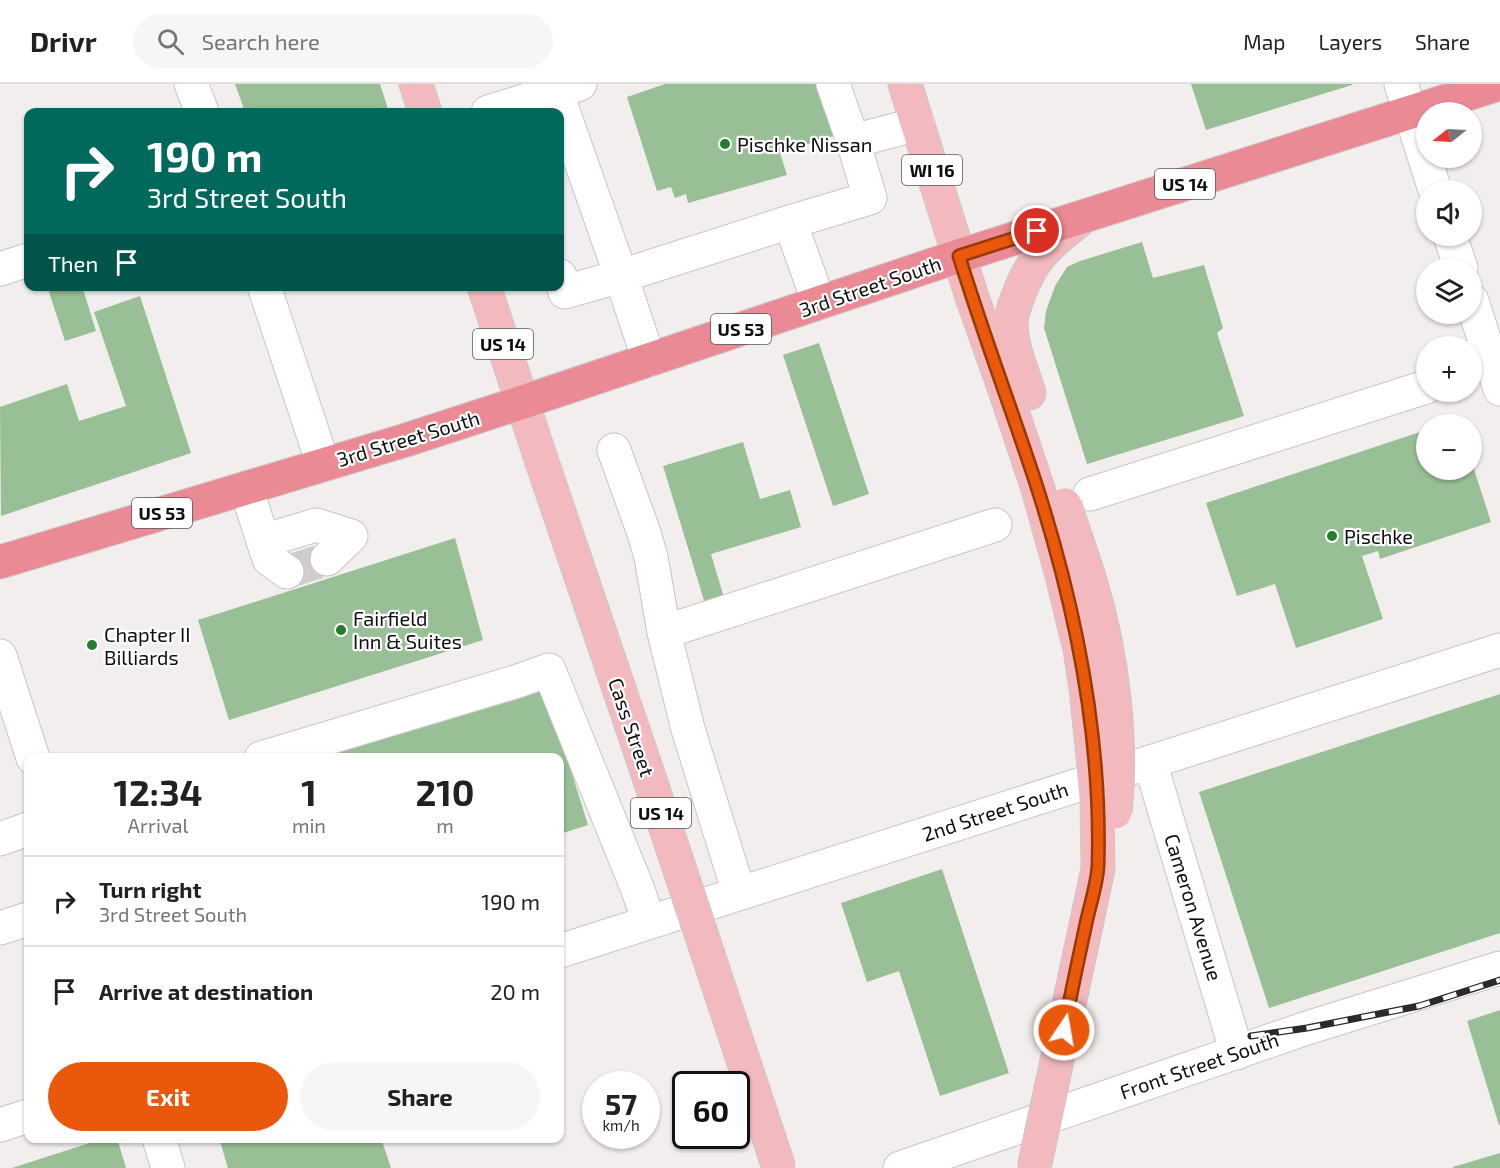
<!DOCTYPE html>
<html lang="en">
<head>
<meta charset="utf-8">
<style>
  body { margin:0; font-family:"Exo 2",sans-serif; background:#f6f6f6; color:#202124; height:100vh; display:flex; flex-direction:column; font-size:22px; white-space:nowrap }
  * { box-sizing:border-box; margin:0 }
  p { font-size:20px; color:#757577 }
  .icon { flex:none; width:33px; height:33px; fill:none; stroke:currentColor; stroke-width:2; stroke-linecap:round; stroke-linejoin:round }
  .map { position:relative; flex:1; overflow:hidden }
  .panel { position:absolute; left:24px; top:669px; width:540px; height:390px; display:flex; flex-direction:column; background:#fff; border-radius:12px; box-shadow:0 2px 4px #0004 }
  .panel>* { flex:none }
  .top-card { position:absolute; left:24px; top:24px; width:540px; height:183px; border-radius:12px; box-shadow:0 2px 4px #0004; background:#00695c; color:#fff; overflow:hidden }
  .needle { width:39px; rotate:252deg }
  .tools { position:absolute; left:1416px; top:18px; display:grid; gap:12px }
  .tools a { display:grid; place-items:center; width:66px; height:66px; border-radius:50%; background:#fff; box-shadow:0 2px 4px #0004; font-size:30px }
  .speed { position:absolute; left:582px; top:987px; display:flex; gap:12px; font-size:30px; font-weight:700; text-align:center }
  .speed>* { display:grid; place-content:center; width:78px; height:78px; border-radius:50%; background:#fff; box-shadow:0 2px 4px #0004; line-height:1 }
  .speed small { font-size:15px; font-weight:400 }
  .speed .limit { border:3px solid #111; border-radius:9px; background:#fff; color:#111 }
  .pin { position:absolute; display:grid; place-items:center; width:51px; height:51px; color:#fff; margin:-26px; border:3px solid #fff; border-radius:50%; box-shadow:0 2px 6px #0007 }
  .me { position:absolute; width:66px; margin:-33px; rotate:12deg; stroke-linejoin:round; filter:drop-shadow(0 0 4px #0008) }
  .turn { display:flex; align-items:center; gap:21px; height:126px; padding:0 24px; font-size:27px }
  .turn .icon { width:78px; height:78px; stroke-width:2.5 }
  .turn b { display:block; font-size:42px; line-height:51px }
  .then { display:flex; align-items:center; height:57px; padding:0 24px; background:#0003; gap:12px; font-size:22px }
  .eta { display:flex; justify-content:space-evenly; align-items:center; height:102px; text-align:center }
  .eta b { font-size:36px; font-weight:700; line-height:42px }
  .cta { display:flex; gap:12px; margin-top:auto; padding:12px 24px }
  .cta a { flex:1; height:69px; border-radius:36px; background:#ea580c; color:#fff; font-size:24px; font-weight:700; line-height:69px; text-align:center }
  .cta a+a { background:#f6f6f6; color:#202124 }
  ul { padding:0; list-style:none }
  li { display:flex; align-items:center; gap:18px; height:90px; padding:0 24px; border-top:2px solid #e0e0e0 }
  li div { flex:1 }
  li b { display:block; font-size:22px }
  li em { font-style:normal }
  header { display:flex; align-items:center; gap:36px; box-sizing:border-box; height:84px; padding:0 30px; background:#fff; border-bottom:2px solid #e0e0e0 }
  header strong { font-size:28px }
  nav { display:flex; gap:33px; margin-inline-start:auto; font-size:21px }
  .search { width:420px; height:54px; background:#f6f6f6; display:flex; align-items:center; gap:15px; box-sizing:border-box; padding:0 21px; border-radius:33px; color:#757577; font-size:22px }
  .map>svg:first-child { display:block }
  .building { fill:#98bf96 }
  .lines { fill:none; stroke-linecap:round; stroke-linejoin:round }
  .minor-tunnel { stroke:#d1cccc; stroke-width:33; stroke-dasharray:33 16; stroke-linecap:butt }
  .minor-casing { stroke:#cac5c5; stroke-width:35 }
  .major-casing { stroke:#cacaca; stroke-width:35 }
  .highway-casing { stroke:#cacaca; stroke-width:35 }
  .minor { stroke:#fff; stroke-width:33 }
  .major { stroke:#f2b9bf; stroke-width:33 }
  .highway { stroke:#e98a95; stroke-width:33 }
  .rail-casing { stroke:#2b2929; stroke-width:7 }
  .rail { stroke:#fff; stroke-width:4.5; stroke-dasharray:14; stroke-linecap:butt }
  .major-bridge-casing { stroke:#cacaca; stroke-width:35; stroke-linecap:butt }
  .major-bridge { stroke:#f2b9bf; stroke-width:33 }
  .route-casing { stroke:#983908; stroke-width:15 }
  .route { stroke:#ea580c; stroke-width:10 }
  .poi-dot { fill:#257c2a; stroke:#fff; stroke-width:2 }
  .labels { text-anchor:middle; dominant-baseline:central; stroke-width:4.5; stroke-linejoin:round; paint-order:stroke }
  .shield { fill:#fff; stroke:#575656; stroke-width:1.5 }
  .shield-label { font-size:18px; font-weight:bold; fill:#0f0e0e }
  .poi-label { font-size:20px; fill:#0f0e0e; stroke:#fff; text-anchor:start }
  .street-label { font-size:20px; fill:#0f0e0e; stroke:#fff }
</style>
</head>
<body>
<header>
<strong>Drivr</strong>
<div class="search"><svg class="icon" aria-label="search" viewBox="0 0 24 24"><circle cx="10" cy="10" r="6"/><path d="M15 15l6 6"/></svg>Search here</div>
<nav><a>Map</a><a>Layers</a><a>Share</a></nav>
</header>
<div class="map">
<svg width="1500" height="1084" viewBox="0 0 1500 1084">
  <rect width="100%" height="100%" fill="#f3eeee"/>
  <g class="building">
    <path d="M235 0H380L389 28H245Z"/>
    <path d="M665 0H821L837 51 780 69 787 91 688 119 686 110 675 114 671 103 657 107 627 13Z"/>
    <path d="M1191 0H1352V1L1206 46Z"/>
    <path d="M1142 158 1153 194 1204 181 1223 244 1217 249 1244 332 1087 380 1044 244 1046 227 1055 202 1067 183 1080 177Z"/>
    <path d="M47 202H82L96 247 65 257Z"/>
    <path d="M140 212 191 369 1 432 0 323 67 300 79 337 126 322 94 228Z"/>
    <path d="M819 259 869 410 833 422 783 271Z"/>
    <path d="M1426 346V386H1472V379L1491 438 1380 475 1378 467 1362 472 1383 535 1296 564 1275 500 1237 512 1206 419Z"/>
    <path d="M743 358 760 415 790 406 801 443 711 470 725 517 706 523 663 382Z"/>
    <path d="M455 454 483 556 229 636 198 536Z"/>
    <path d="M543 597 588 741 560 750V674H302Z"/>
    <path d="M1500 610V849L1269 924 1199 708Z"/>
    <path d="M942 785 1009 989 940 1012 899 887 867 898 841 819Z"/>
    <path d="M1500 926V1041H1499L1467 937Z"/>
    <path d="M105 1054H117L126 1084H12Z"/>
    <path d="M219 1054H381L391 1084H228Z"/>
    <path d="M1500 1069V1084H1453V1083Z"/>
  </g>
  <g class="lines">
    <path class="minor-tunnel" d="M287 488 327 475"/>
    <g class="minor-casing">
      <g id="minor">
        <path d="M191 0 202 28"/>
        <path d="M1401 0 1435 106"/>
        <path d="M556 7 621 192 790 138 870 114 853 57 833 0"/>
        <path d="M488 28 580 0"/>
        <path d="M853 57 918 40"/>
        <path d="M790 138 819 219"/>
        <path d="M1450 152 1461 184"/>
        <path d="M0 185 28 176"/>
        <path d="M560 192 565 208 621 192 649 276"/>
        <path d="M264 202 323 380"/>
        <path d="M1472 217 1500 305"/>
        <path d="M614 366 644 449 651 473 664 548 688 645 739 809"/>
        <path d="M246 404 269 475 287 488"/>
        <path d="M1090 410 1426 303"/>
        <path d="M263 457 316 441 351 452 327 475"/>
        <path d="M664 548 995 441"/>
        <path d="M0 572 33 674"/>
        <path d="M261 674 518 597 549 586 638 806 649 838"/>
        <path d="M1150 678 1237 969"/>
        <path d="M0 755 28 745"/>
        <path d="M0 844 28 835"/>
        <path d="M560 867 1500 566"/>
        <path d="M0 1041 28 1032"/>
        <path d="M159 1054 168 1084"/>
        <path d="M900 1084 1307 944 1500 884"/>
      </g>
    </g>
    <g class="major-casing">
      <g id="major">
        <path d="M416 0 425 28"/>
        <path d="M905 0 972 213 1008 315"/>
        <path d="M484 202 541 375"/>
        <path d="M1029 309C1022 287 1012 264 1011 241 1011 230 1015 220 1019 210 1034 170 1051 159 1083 133"/>
      </g>
    </g>
    <g class="highway-casing">
      <path id="highway" d="M0 478 406 356 523 318 959 172 1499 0"/>
    </g>
    <use href="#minor" class="minor"/>
    <use href="#major" class="major"/>
    <use href="#highway" class="highway"/>
    <g class="rail-casing">
      <path id="rail" d="M1251 952 1307 944 1419 922 1500 896"/>
    </g>
    <use href="#rail" class="rail"/>
    <g class="major-bridge-casing">
      <g id="major-bridge">
        <path d="M1008 315 1038 405 1062 491 1072 533 1080 565 1086 605 1097 711 1098 785 1034 1084"/>
        <path d="M541 375 650 696 779 1084"/>
        <path d="M1065 421C1073 447 1083 473 1091 500 1112 569 1123 657 1115 728"/>
      </g>
    </g>
    <use href="#major-bridge" class="major-bridge"/>
  </g>
  <g class="lines">
    <g class="route-casing">
      <path id="route" d="M1037 147 959 172C983 250 1012 326 1037 403 1076 525 1102 654 1098 782 1097 799 1091 818 1087 835 1079 872 1071 909 1064 946"/>
    </g>
    <use href="#route" class="route"/>
  </g>
  <g class="poi-dot">
    <circle cx="725" cy="60" r="6"/>
    <circle cx="1332" cy="452" r="6"/>
    <circle cx="341" cy="546" r="6"/>
    <circle cx="92" cy="561" r="6"/>
  </g>
  <g class="labels">
    <g class="shield">
      <rect x="902" y="71" width="60" height="30" rx="4.5"/>
      <rect x="1155" y="85" width="60" height="30" rx="4.5"/>
      <rect x="711" y="230" width="60" height="30" rx="4.5"/>
      <rect x="473" y="245" width="60" height="30" rx="4.5"/>
      <rect x="132" y="414" width="60" height="30" rx="4.5"/>
      <rect x="631" y="714" width="60" height="30" rx="4.5"/>
    </g>
    <g class="shield-label">
      <text x="932" y="86">WI 16</text>
      <text x="1185" y="100">US 14</text>
      <text x="741" y="245">US 53</text>
      <text x="503" y="260">US 14</text>
      <text x="162" y="429">US 53</text>
      <text x="661" y="729">US 14</text>
    </g>
    <g class="poi-label">
      <text x="737" y="60">Pischke Nissan</text>
      <text x="1344" y="452">Pischke</text>
      <text x="353" y="534">Fairfield<tspan x="353" dy="23">Inn &amp; Suites</tspan></text>
      <text x="104" y="550">Chapter II<tspan x="104" dy="23">Billiards</tspan></text>
    </g>
    <g class="street-label">
      <text transform="translate(870 202) rotate(-19)">3rd Street South</text>
      <text transform="translate(408 354) rotate(-17)">3rd Street South</text>
      <text transform="translate(632 643) rotate(71)">Cass Street</text>
      <text transform="translate(995 727) rotate(-18)">2nd Street South</text>
      <text transform="translate(1194 823) rotate(73)">Cameron Avenue</text>
      <text transform="translate(1199 981) rotate(-19)">Front Street South</text>
    </g>
  </g>
</svg>
<div class="tools">
<a><svg class="needle" viewBox="-14 -14 28 28"><path d="M0-13l5 13h-10z" fill="#e53935"/><path d="M0 13l5-13h-10z" fill="#757577"/></svg></a>
<a><svg class="icon" aria-label="sound" viewBox="0 0 24 24"><path d="M4 9h4l5-4v14l-5-4H4zM17 9q2 3 0 6"/></svg></a>
<a><svg class="icon" aria-label="layers" viewBox="0 0 24 24"><path d="M12 4l9 5-9 5-9-5zM3 14l9 5 9-5"/></svg></a>
<a>+</a>
<a>−</a>
</div>
<div class="speed"><div>57<small>km/h</small></div><div class="limit">60</div></div>
<div class="pin" style="left:1037px;top:147px;background:#d93025"><svg class="icon" aria-label="arrive" viewBox="0 0 24 24"><path d="M6 21V4h12l-3 4 3 4H6"/></svg></div>
<svg class="me" style="left:1064px;top:946px" viewBox="-20 -20 40 40"><circle r="17" fill="#ea580c" stroke="#fff" stroke-width="3"/><path d="M0-11L8 9 0 5-8 9z" fill="#fff"/></svg>
<div class="top-card">
<div class="turn"><svg class="icon" aria-label="right" viewBox="0 0 24 24"><path d="M7 20v-9h11M14 6l5 5-5 5"/></svg><div><b>190 m</b>3rd Street South</div></div>
<div class="then">Then<svg class="icon" aria-label="arrive" viewBox="0 0 24 24"><path d="M6 21V4h12l-3 4 3 4H6"/></svg></div>
</div>
<section class="panel">
<div class="eta">
<div><b>12:34</b><p>Arrival</p></div>
<div><b>1</b><p>min</p></div>
<div><b>210</b><p>m</p></div>
</div>
<ul>
<li><svg class="icon" aria-label="right" viewBox="0 0 24 24"><path d="M7 20v-9h11M14 6l5 5-5 5"/></svg><div><b>Turn right</b><p>3rd Street South</p></div><em>190 m</em></li>
<li><svg class="icon" aria-label="arrive" viewBox="0 0 24 24"><path d="M6 21V4h12l-3 4 3 4H6"/></svg><div><b>Arrive at destination</b></div><em>20 m</em></li>
</ul>
<div class="cta"><a>Exit</a><a>Share</a></div>
</section>
</div>
</body>
</html>
